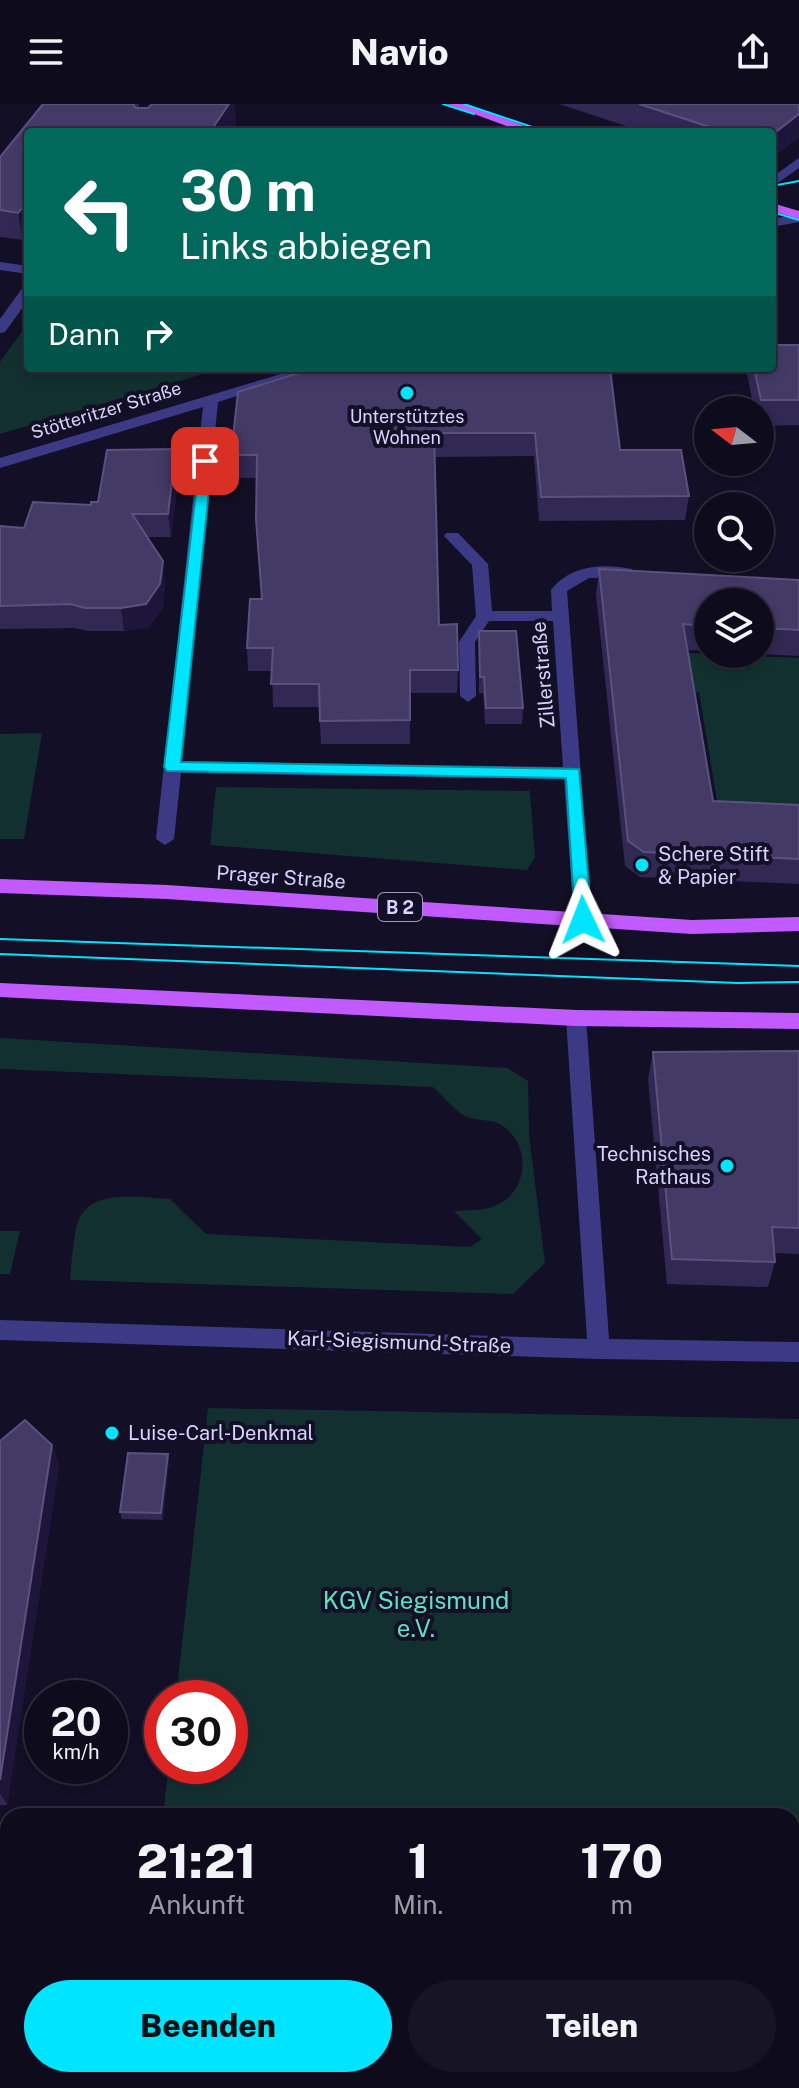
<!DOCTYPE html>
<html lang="de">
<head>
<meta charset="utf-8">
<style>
  body { margin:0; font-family:"Public Sans",sans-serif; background:#171425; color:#f1f3f6; height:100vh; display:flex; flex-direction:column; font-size:30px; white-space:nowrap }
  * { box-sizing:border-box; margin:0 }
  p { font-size:26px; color:#9b9ba3 }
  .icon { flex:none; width:44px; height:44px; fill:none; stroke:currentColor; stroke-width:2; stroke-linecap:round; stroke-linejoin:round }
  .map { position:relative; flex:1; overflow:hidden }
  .details { position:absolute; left:0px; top:1704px; width:800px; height:280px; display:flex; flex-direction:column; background:#0e0b1c; border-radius:24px 24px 0 0; box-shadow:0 4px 12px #0003,0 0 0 2px #2e2b3b }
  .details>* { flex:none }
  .hud { position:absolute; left:24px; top:24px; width:752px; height:244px; border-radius:8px; box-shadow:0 4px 12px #0003,0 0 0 2px #2e2b3b; background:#00695c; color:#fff; overflow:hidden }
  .needle { width:52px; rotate:286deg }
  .fabs { position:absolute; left:694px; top:292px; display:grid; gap:16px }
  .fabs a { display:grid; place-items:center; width:80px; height:80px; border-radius:50%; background:#0e0b1c; box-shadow:0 4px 12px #0003,0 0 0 2px #2e2b3b; font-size:40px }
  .speed { position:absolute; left:24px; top:1576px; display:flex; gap:16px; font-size:40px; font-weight:700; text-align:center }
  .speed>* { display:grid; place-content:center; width:104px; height:104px; border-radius:50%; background:#0e0b1c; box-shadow:0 4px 12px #0003,0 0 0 2px #2e2b3b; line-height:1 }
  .speed small { font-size:20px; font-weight:400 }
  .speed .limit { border:12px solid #d22; background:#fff; color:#111 }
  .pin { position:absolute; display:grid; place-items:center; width:68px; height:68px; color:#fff; margin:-34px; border-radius:16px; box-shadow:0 4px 12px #0006 }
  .me { position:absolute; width:88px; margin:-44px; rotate:358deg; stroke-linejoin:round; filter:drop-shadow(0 0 6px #0008) }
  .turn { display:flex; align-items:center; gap:28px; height:168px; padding:0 24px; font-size:36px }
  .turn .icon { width:104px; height:104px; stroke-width:2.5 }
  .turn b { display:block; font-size:56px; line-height:68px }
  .then { display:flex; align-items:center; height:76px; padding:0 24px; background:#0003; gap:16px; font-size:30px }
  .eta { display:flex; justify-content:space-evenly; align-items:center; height:136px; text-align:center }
  .eta b { font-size:48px; font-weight:800; line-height:56px }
  .button { display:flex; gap:16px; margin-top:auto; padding:16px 24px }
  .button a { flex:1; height:92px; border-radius:48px; background:#00e5ff; color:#111; font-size:32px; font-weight:800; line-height:92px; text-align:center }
  .button a+a { background:#171425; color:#f1f3f6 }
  header { display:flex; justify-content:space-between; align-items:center; height:104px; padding:0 24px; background:#0e0b1c; font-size:36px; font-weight:800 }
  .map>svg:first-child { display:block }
  .green { fill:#12302f }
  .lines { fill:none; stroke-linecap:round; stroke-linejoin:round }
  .minor { fill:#3d3a85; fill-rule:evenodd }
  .major { fill:#c25bff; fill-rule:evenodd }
  .tram { stroke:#00e5ff; stroke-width:2 }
  .wall { fill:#312854 }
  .shaded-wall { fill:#1d163a }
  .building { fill:#433a66; stroke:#5a527e; stroke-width:2 }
  .route { fill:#00e5ff; stroke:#0095a6; stroke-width:2 }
  .poi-dot { fill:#00e5ff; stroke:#130f26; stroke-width:3 }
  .labels { text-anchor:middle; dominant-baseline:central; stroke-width:8; stroke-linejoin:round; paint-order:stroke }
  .far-street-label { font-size:18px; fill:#d9d4ff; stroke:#130f26 }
  .far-poi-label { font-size:18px; fill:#d9d4ff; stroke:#130f26 }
  .shield { fill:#130f26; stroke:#9e99be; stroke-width:2 }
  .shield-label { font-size:18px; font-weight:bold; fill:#d9d4ff }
  .street-label { font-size:20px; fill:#d9d4ff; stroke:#130f26 }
  .poi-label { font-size:20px; fill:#d9d4ff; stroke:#130f26; text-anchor:start }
  .near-park-label { font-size:24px; fill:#5fe0c0; stroke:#130f26 }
</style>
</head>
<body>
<header><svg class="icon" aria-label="menu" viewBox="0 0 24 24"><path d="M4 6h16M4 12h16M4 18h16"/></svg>Navio<svg class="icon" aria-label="share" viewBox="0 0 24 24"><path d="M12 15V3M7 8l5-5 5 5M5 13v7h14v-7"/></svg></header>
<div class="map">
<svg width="799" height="1984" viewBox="0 0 799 1984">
  <rect width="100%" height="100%" fill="#130f26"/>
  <g class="green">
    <path d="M28 219V264H223L0 330V258Z"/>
    <path d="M671 548 799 554V706L718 703 699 588 676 587Z"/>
    <path d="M42 629 24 735H0V630Z"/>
    <path d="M216 683 530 687 535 753 527 766 210 741Z"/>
    <path d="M0 934 507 964 528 977 529 1031 545 1159 513 1190 70 1176C72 1161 73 1125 80 1113 96 1084 142 1094 170 1095L206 1130 470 1143 482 1135 454 1107C467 1106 486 1107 497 1101 525 1089 531 1050 510 1028 496 1012 479 1019 465 1012 454 1006 443 992 433 983L0 965Z"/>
    <path d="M0 1127H20L10 1170H0Z"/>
    <path d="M208 1304 799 1315V1984H130L133 1976H792V1712H163L169 1662H230V1594H176Z"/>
  </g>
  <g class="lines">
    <g class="minor">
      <path d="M799 54V64L772 83V73Z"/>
      <path d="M799 110V118L772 123V115Z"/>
      <path d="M0 158 28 162V170L0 166Z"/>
      <path d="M28 182V196L5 228 0 229V215L23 183Z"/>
      <path d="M301 264H323L218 298 182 657 563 663 553 517H489L475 538 476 592 468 598 460 592 459 538 476 512 472 461 444 432 446 429H458L488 460 492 507H552L551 486C570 461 603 459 632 465V473L589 474 567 487 592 816 590 821H576L574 816 564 675 181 669 174 735 165 741 156 735 203 303 0 364V354Z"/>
      <path d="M576 906 583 909 586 914 609 1235 799 1238V1258L599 1255 0 1236V1216L587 1235 566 914 569 909Z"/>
    </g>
    <g class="major">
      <path d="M447 0H465L541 28H523Z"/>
      <path d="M772 99 799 107V115L772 107Z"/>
      <path d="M0 775 167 781 692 816 799 813V827L692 830 167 795 0 789Z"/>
      <path d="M0 879 576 906 799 909V925L576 922 0 893Z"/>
    </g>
    <g class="tram">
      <path d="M443 0 474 10"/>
      <path d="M464 0 547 28"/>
      <path d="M772 82 799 77"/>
      <path d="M772 108 799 116"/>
      <path d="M0 835 799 862"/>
      <path d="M0 850 738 879 799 878"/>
    </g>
  </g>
  <g class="wall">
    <path d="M43 0H139V4L236 20 230 28H28V130L23 136 0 133V53Z"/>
    <path d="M559 0H799V33L772 54V28H644Z"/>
    <path d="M799 241V321L760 322V306H754L746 264H772Z"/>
    <path d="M315 264 620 346 689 392 685 416 539 417 534 352 435 353 439 521 458 566 457 589H410V640H321L319 603H273L272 567H248L247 544 262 495 257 374H233L231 351Z"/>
    <path d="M176 345 179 369 171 433H147L165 480 163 503 149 523 124 527H88L74 524 0 525V422L24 424 91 401 98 398Z"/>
    <path d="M599 465 799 476V552L760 550V498H708V547L688 546 713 697 799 701V780L640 773 625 762 596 491Z"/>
    <path d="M479 527 523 604 522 620H485L483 589H479Z"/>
    <path d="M799 947V1150L774 1149 775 1158 768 1183 667 1180 648 975 653 948Z"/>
    <path d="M0 1337 52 1341 59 1361 7 1701H0Z"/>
    <path d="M168 1350 169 1357 163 1416 122 1415 120 1408Z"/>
    <rect x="0" y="1794" width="8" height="163"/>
  </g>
  <g class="shaded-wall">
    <path d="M229 0H235L236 20 230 28H210Z"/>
    <path d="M799 10V33L772 54V31Z"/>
    <path d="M28 97V130L23 136 18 109Z"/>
    <path d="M176 345 179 369 171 433 168 410Z"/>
    <path d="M163 457 165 480 163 503 149 523 124 527 121 504Z"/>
    <path d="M52 1341 59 1361 7 1701 0 1689V1676Z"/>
    <path d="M168 1350 169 1357 163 1416 161 1409Z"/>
  </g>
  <g class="building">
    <path d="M43 0H134L133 1 136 4H148L152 0H229L210 28H28V97L18 109 0 106V53Z"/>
    <path d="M639 0H799V10L772 31V28H725Z"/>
    <path d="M772 241H799V296H761L754 264H772Z"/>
    <path d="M315 264H610L620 346H681L689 392 541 393 535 329H434L439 521 457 520 458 566H410V616L320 617 319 580H271L273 544H247L250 495H262L256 415 257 351H231L238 288Z"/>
    <path d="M176 345 168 410H132L163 457 160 480 146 500 121 504H85L70 500 0 502V422L24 424 33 398 91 401V398H98L107 346Z"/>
    <path d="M599 465 799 476V526L760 524V498H708V522L683 520 713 697 799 701V755L644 748 628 737Z"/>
    <path d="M479 527H516L523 604H486L484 573H480Z"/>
    <path d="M799 947V1124L772 1123 775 1158 672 1155 653 948Z"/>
    <path d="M25 1316 52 1341 0 1676V1337Z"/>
    <path d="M128 1349 168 1350 161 1409 120 1408Z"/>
    <path d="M0 1794H8V1951L0 1950Z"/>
  </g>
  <path class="route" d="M200 354 212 357 181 658 579 665 592 816 589 820H577L575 816 566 674 167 667 164 663Z"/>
  <g class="poi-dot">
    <circle cx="407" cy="289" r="8"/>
    <circle cx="642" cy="761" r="8"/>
    <circle cx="727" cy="1062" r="8"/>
    <circle cx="112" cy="1329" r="8"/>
  </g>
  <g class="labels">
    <g class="far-street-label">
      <text transform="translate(106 306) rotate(-17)">Stötteritzer Straße</text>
    </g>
    <g class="far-poi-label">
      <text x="407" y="312">Unterstütztes<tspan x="407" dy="21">Wohnen</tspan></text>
    </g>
    <rect class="shield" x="378" y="789" width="44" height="28" rx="6"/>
    <g class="shield-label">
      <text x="400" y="803">B 2</text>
    </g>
    <g class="street-label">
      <text transform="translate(543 571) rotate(-95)">Zillerstraße</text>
      <text transform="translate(281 773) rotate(4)">Prager Straße</text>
      <text transform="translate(399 1238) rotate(2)">Karl-Siegismund-Straße</text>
    </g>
    <g class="poi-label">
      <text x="658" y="750">Schere Stift<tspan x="658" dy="23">&amp; Papier</tspan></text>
      <text x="711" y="1050" text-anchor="end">Technisches<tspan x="711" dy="23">Rathaus</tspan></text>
      <text x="128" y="1329">Luise-Carl-Denkmal</text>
    </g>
    <g class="near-park-label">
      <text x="416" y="1496">KGV Siegismund<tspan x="416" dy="28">e.V.</tspan></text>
    </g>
  </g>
</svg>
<div class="fabs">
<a><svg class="needle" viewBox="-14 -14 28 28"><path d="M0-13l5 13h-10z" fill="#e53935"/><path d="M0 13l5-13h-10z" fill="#9b9ba3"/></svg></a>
<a><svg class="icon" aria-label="search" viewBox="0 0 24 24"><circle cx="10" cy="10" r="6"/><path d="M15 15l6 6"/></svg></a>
<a><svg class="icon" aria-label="layers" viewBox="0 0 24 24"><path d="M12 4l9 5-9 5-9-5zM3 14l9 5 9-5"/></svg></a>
</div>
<div class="speed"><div>20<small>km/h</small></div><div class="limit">30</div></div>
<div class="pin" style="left:205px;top:357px;background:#d93025"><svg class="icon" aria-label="arrive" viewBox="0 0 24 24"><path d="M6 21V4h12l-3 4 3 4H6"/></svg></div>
<svg class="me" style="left:583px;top:816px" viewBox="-20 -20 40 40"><path d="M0-17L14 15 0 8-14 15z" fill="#00e5ff" stroke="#fff" stroke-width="4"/></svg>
<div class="hud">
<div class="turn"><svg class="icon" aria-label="left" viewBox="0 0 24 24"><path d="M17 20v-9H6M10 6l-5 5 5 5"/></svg><div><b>30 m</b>Links abbiegen</div></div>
<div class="then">Dann<svg class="icon" aria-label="right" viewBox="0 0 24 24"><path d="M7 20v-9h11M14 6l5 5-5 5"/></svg></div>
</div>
<section class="details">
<div class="eta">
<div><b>21:21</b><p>Ankunft</p></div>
<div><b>1</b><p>Min.</p></div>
<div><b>170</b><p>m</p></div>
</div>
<div class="button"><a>Beenden</a><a>Teilen</a></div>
</section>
</div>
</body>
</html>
